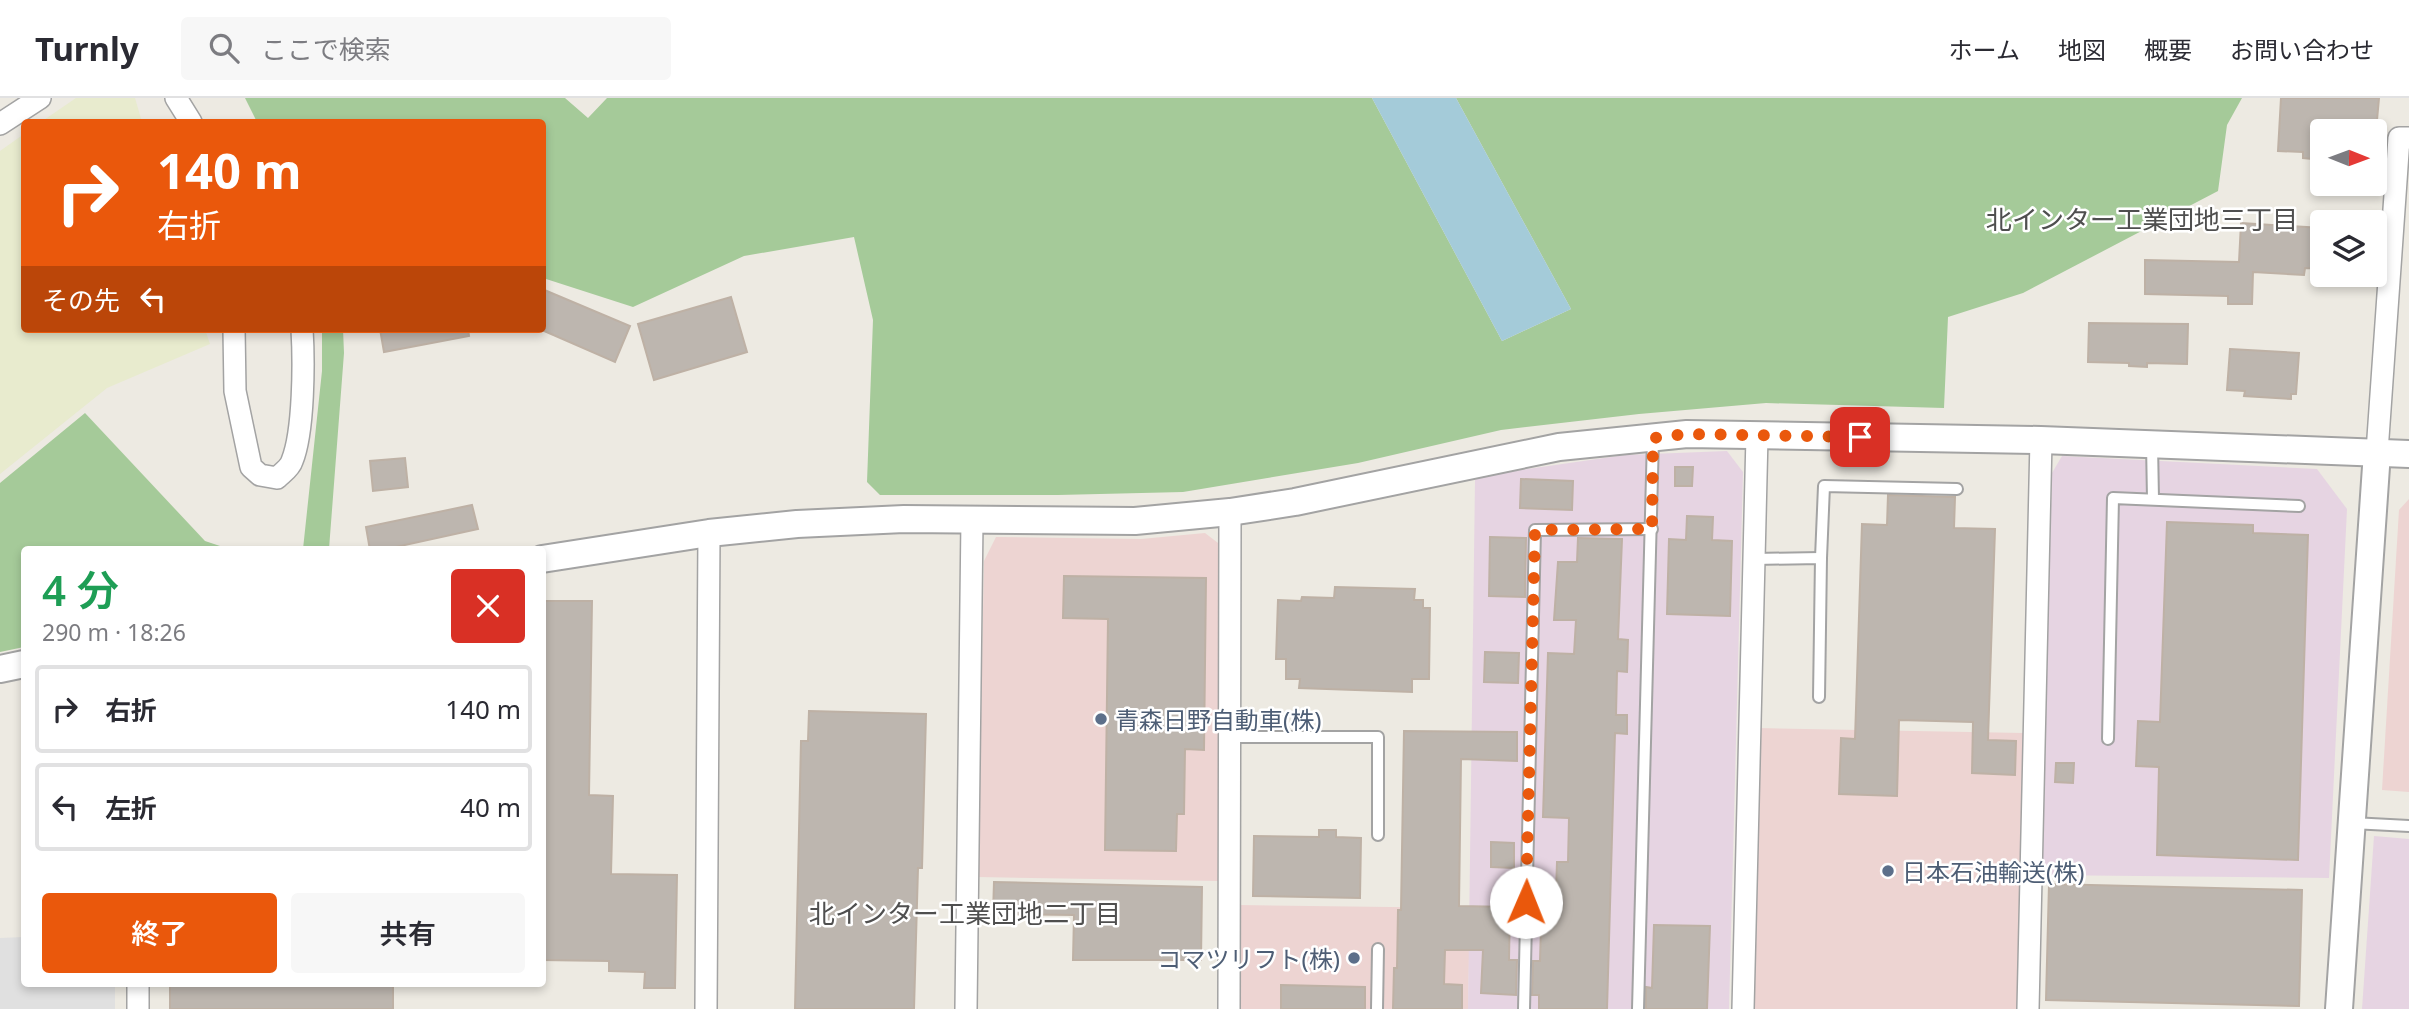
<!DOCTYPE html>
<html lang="ja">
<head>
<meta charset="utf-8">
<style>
  body { margin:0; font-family:"Noto Sans","Noto Sans JP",sans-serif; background:#f7f7f7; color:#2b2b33; height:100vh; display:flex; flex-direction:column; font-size:26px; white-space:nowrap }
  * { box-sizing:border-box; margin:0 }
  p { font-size:23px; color:#7c7c81 }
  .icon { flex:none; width:38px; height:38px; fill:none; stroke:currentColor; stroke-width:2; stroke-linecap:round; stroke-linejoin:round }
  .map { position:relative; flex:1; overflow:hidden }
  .panel { position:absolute; left:21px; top:448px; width:525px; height:441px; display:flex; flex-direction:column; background:#fff; border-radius:7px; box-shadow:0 4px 10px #0003 }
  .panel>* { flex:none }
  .hud { position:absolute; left:21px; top:21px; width:525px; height:214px; border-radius:7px; box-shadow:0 4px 10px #0003; background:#ea580c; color:#fff; overflow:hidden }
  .needle { width:46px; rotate:91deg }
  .tools { position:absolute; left:2310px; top:21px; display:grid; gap:14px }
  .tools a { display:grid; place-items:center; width:77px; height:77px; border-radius:7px; background:#fff; box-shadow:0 4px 10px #0003; font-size:35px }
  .pin { position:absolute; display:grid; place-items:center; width:60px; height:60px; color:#fff; margin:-30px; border-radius:14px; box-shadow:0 4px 10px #0006 }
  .me { position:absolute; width:77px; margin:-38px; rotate:1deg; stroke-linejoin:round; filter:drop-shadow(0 0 5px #0008) }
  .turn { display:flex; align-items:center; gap:24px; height:147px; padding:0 21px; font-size:32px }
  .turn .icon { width:91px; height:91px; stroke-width:2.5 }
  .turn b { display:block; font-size:49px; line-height:60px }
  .then { display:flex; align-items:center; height:66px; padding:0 21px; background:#0003; gap:14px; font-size:26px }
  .round { display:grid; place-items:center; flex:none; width:74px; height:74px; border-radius:7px; background:#f7f7f7 }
  .overview { display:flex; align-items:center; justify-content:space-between; height:119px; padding:0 21px }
  h1 { font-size:42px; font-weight:600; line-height:52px; color:#1e9e55 }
  .primary-button { display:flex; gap:14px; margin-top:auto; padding:14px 21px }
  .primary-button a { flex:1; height:80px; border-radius:7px; background:#ea580c; color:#fff; font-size:28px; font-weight:600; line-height:80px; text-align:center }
  .primary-button a+a { background:#f7f7f7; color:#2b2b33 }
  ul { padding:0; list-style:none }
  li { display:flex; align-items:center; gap:21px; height:88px; margin:0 14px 10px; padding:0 7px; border:4px solid #e1e1e2; border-radius:7px }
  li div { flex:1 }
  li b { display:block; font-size:26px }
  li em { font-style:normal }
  header { display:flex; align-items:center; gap:42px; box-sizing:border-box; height:98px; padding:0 35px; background:#fff; border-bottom:2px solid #e1e1e2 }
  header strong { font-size:33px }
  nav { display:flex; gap:38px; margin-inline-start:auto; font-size:24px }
  .search { width:490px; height:63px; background:#f7f7f7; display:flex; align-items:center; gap:18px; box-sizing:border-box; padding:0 24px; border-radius:7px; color:#7c7c81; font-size:26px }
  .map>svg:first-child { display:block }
  .commercial { fill:#edd4d2 }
  .industrial { fill:#e6d4e2 }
  .farmland { fill:#e8ebce }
  .forest { fill:#a5ca99 }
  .parking { fill:#e0e0e0 }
  .water { fill:#a4cbd9 }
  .building { fill:#bdb6af; stroke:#beb1a5; stroke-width:2 }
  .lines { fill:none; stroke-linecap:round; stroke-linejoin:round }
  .service-casing { stroke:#a3a3a3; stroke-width:14 }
  .minor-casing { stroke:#a3a3a3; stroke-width:24 }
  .tertiary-casing { stroke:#a3a3a3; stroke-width:30 }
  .service { stroke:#fff; stroke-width:10 }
  .minor { stroke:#fff; stroke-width:21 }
  .tertiary { stroke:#fff; stroke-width:26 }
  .route { stroke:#ea580c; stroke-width:12; stroke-dasharray:0 21.6 }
  .service-dot { fill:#5c6f8a; stroke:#fff; stroke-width:2.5 }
  .labels { text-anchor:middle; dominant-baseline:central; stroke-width:5; stroke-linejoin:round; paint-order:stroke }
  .service-label { font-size:24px; fill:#4e5e75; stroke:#fff; text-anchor:start }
  .neighbourhood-label { font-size:26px; fill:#4f4f4f; stroke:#fff }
</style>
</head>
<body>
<header>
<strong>Turnly</strong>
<div class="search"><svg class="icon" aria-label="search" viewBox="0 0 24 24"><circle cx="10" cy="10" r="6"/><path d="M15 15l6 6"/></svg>ここで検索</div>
<nav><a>ホーム</a><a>地図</a><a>概要</a><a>お問い合わせ</a></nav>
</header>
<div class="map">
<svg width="2409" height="911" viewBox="0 0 2409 911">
  <rect width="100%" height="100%" fill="#edeae2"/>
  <g class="commercial">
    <path d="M2409 401V694L2382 692 2399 412Z"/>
    <path d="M1205 435 1222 448 1220 783 978 779 984 463 996 439 1141 441Z"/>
    <path d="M1758 630 2024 635 2018 911H1751Z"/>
    <path d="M1239 807 1470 810 1468 911H1239Z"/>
  </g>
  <g class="industrial">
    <path d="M1727 353 1743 374 1729 911H1468L1475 382 1485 377 1625 357Z"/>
    <path d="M2062 358 2317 371 2347 411 2329 780 2040 777 2052 375Z"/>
    <path d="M2374 738 2409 741V911H2362Z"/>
  </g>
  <g class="farmland">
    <path d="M76 0H135L142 24H41Z"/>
    <path d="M24 36V231H205L210 246 107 290 0 376V53Z"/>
  </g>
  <g class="forest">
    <path d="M245 0H565L588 20 607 0H1372L1502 243 1571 211 1456 0H2242L2227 27 2218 93 2023 195 1948 219 1944 310 1766 305 1639 316 1501 332 1358 365 1183 394 1058 397H880L867 384 873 222 854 139 744 158 633 209 543 180 542 24H257Z"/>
    <path d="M322 231H343L344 255 329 451H303L322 273Z"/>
    <path d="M85 315 205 443 229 451 24 452V549L0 554V385Z"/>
  </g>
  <path class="parking" d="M24 839V886H115V911H0V840Z"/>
  <path class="water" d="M1372 0H1456L1571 211 1502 243Z"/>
  <g class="building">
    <path d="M2281 0H2379L2376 33H2322V62L2303 60V54L2278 53Z"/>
    <path d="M2241 125 2322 130V171L2305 170 2304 177 2253 174 2252 206H2228V198L2145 196V162L2239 164Z"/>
    <path d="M542 191 630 228 615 264 542 232Z"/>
    <path d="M731 199 747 254 654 282 638 226Z"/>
    <path d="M2089 225 2188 226 2187 266 2147 265V269L2129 268V265L2088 264Z"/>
    <path d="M380 231H468L469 238 384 254Z"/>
    <path d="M2230 251 2299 255 2296 296H2291V301L2244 298 2245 293 2227 292Z"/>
    <path d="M405 360 408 389 373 393 370 363Z"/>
    <path d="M1675 369H1693L1692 388H1675Z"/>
    <path d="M1521 381 1573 383 1572 412 1520 410Z"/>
    <path d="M1888 397 1955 399 1954 430 1995 431 1988 642 2016 643 2015 677 1972 675 1973 624 1899 622 1897 698 1839 696 1841 640 1855 641 1862 426 1887 427Z"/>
    <path d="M472 407 478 431 382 452H370L366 429Z"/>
    <path d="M1687 418 1713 419 1712 442 1732 443 1730 518 1667 516 1669 441 1686 442Z"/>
    <path d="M2167 424 2253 427V435L2308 437 2298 762 2157 757 2159 669 2136 668 2138 623 2160 624Z"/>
    <path d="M1490 439 1526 440 1525 499 1489 498Z"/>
    <path d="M1578 440 1622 441 1618 541 1628 542 1627 574 1617 573 1616 617H1627V636L1615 635 1607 911H1539V897H1532L1533 863H1540L1542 794H1556L1557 764H1568L1569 720 1543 719 1548 555 1574 556 1576 522H1554L1558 464H1577Z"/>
    <path d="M1064 478 1206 480 1204 652 1185 651 1184 716H1177L1176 753 1105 752 1108 521 1063 520Z"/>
    <path d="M1335 489 1415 491 1414 502H1423V510H1430L1429 581H1412V594L1299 590 1300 581H1286V561H1276L1278 502 1301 503 1302 499 1334 500Z"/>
    <path d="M542 503H592L589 697 613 698 611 776 677 777 675 890H644L645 874 609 873V863L542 862Z"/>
    <path d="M1485 554 1519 555 1518 585 1484 584Z"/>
    <path d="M809 613 926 616 922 770H918L914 911H795L801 643H808Z"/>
    <path d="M1404 633 1517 634V663L1461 661 1459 808 1510 809 1509 862H1517L1516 897 1481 895 1483 852H1445L1444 886 1462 887V911H1393L1394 870H1397L1398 812H1401Z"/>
    <path d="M2056 665H2074L2073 685 2055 684Z"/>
    <path d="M1319 732H1336V739L1361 740 1360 800 1253 798 1254 738 1319 739Z"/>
    <path d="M1491 744 1514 745V770L1491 769Z"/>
    <path d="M994 784 1202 789 1201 862H1073L1074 817 993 816Z"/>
    <path d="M2049 786 2302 792 2299 908 2046 902Z"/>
    <path d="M1654 827 1710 828 1707 911H1646V889L1652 890Z"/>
    <rect x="170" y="886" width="223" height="25"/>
    <path d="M1281 887 1365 889V911H1281Z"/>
  </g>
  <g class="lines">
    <g class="service-casing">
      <g id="service">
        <path d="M2152 346 2153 401"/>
        <path d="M1821 460 1824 388 1957 391"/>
        <path d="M1754 461 1821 460 1819 599"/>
        <path d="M1230 639H1378V737"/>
        <path d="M2108 641 2113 400 2299 408"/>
        <path d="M2352 725 2409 728"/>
        <path d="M1377 911 1378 851"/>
        <path d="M1524 911 1535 432 1652 431"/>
        <path d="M1638 911 1653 340"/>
      </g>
    </g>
    <g class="minor-casing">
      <g id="minor">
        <path d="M176 0 191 24"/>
        <path d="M0 26 40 0"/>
        <path d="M234 231 235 293 251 369 260 377 277 380C282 375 290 370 292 363 304 334 304 263 302 231"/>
        <path d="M2377 354 2399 40H2409"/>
        <path d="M138 911V886"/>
        <path d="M706 911 709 435"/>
        <path d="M966 911 972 422"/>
        <path d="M1229 911 1230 414"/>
        <path d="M1743 911 1757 338"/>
        <path d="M2028 911 2041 342"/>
      </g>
    </g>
    <g class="tertiary-casing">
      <g id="tertiary">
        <path d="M542 461 709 435 797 426 904 421 1135 423 1230 414 1295 404 1559 349 1687 336 2041 342 2409 356"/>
        <path d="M0 571 24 566"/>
        <path d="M2339 911 2377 354"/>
      </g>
    </g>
    <use href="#service" class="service"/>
    <use href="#minor" class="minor"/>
    <use href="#tertiary" class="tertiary"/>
  </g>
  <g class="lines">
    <path class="route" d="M1526 804 1535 432 1652 431 1653 340 1686 336 1860 339"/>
  </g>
  <g class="service-dot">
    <circle cx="1101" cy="621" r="7"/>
    <circle cx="1888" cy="773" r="7"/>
    <circle cx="1354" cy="860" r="7"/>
  </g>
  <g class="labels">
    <g class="service-label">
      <text x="1115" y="621">青森日野自動車(株)</text>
      <text x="1902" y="773">日本石油輸送(株)</text>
      <text x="1340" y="860" text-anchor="end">コマツリフト(株)</text>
    </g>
    <g class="neighbourhood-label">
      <text x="2142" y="121">北インター工業団地三丁目</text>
      <text x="965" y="815">北インター工業団地二丁目</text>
    </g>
  </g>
</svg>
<div class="tools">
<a><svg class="needle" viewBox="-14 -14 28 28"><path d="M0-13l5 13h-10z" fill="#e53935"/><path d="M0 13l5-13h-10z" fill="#7c7c81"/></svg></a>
<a><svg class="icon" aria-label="layers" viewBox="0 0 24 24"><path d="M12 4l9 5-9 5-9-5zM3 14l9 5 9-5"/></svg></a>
</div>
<div class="pin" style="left:1860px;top:339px;background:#d93025"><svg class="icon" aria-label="arrive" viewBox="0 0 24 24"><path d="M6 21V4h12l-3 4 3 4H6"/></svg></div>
<svg class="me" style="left:1526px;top:804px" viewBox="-20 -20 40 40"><circle r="19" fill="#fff"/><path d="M0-13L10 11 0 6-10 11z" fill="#ea580c"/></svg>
<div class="hud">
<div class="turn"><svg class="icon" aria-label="right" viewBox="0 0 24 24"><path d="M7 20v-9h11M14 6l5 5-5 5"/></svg><div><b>140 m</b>右折</div></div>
<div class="then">その先<svg class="icon" aria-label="left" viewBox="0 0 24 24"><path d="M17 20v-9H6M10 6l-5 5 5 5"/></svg></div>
</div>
<section class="panel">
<div class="overview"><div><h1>4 分</h1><p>290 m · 18:26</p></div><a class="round" style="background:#d93025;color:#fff"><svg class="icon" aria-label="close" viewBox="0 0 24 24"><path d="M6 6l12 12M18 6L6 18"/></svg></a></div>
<ul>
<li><svg class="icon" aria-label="right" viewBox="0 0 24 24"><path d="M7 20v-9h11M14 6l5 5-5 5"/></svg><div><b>右折</b></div><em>140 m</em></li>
<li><svg class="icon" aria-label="left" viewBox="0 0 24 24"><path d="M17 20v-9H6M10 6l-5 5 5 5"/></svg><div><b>左折</b></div><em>40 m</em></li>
</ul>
<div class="primary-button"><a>終了</a><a>共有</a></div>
</section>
</div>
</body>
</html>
